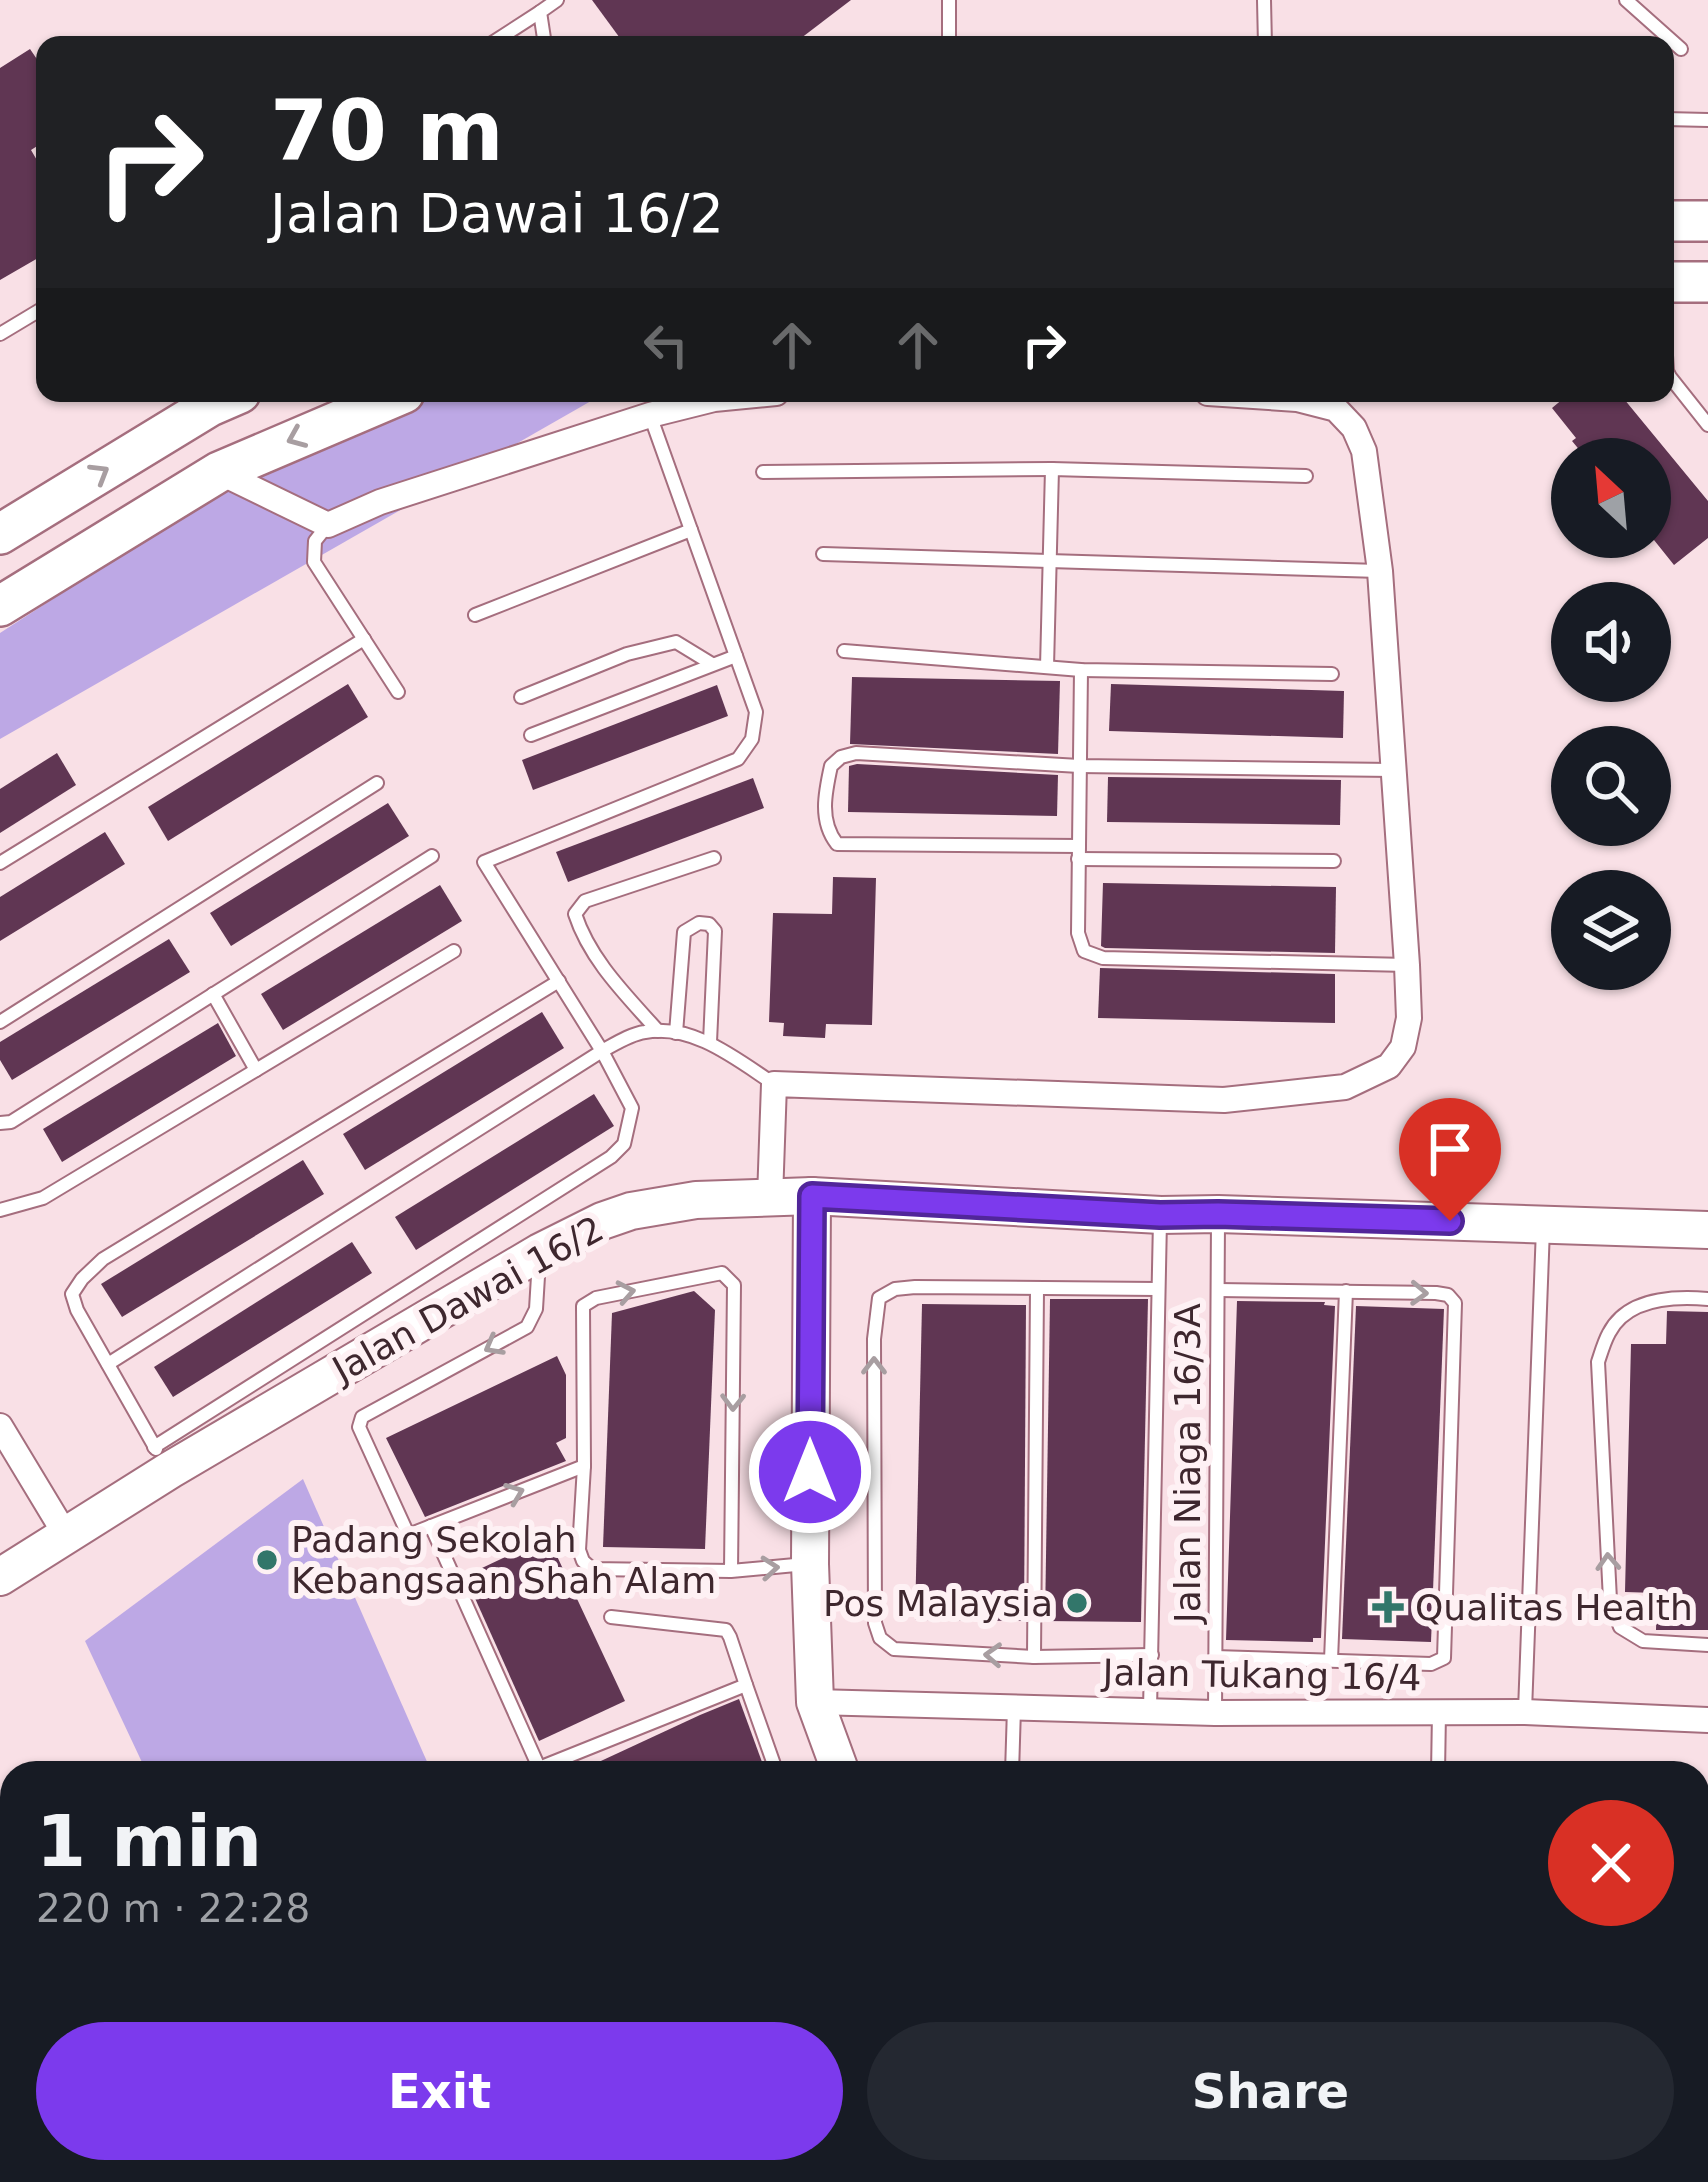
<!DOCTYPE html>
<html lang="en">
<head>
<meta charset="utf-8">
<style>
  body { margin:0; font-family:"DejaVu Sans",sans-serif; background:#242831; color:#f1f3f6; height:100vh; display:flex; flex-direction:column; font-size:45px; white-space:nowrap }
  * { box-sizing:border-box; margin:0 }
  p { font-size:39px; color:#9ea1a6 }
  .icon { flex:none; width:66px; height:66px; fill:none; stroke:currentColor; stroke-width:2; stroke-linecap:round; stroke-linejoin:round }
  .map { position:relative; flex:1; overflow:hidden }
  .sheet { position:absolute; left:0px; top:1761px; width:1710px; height:423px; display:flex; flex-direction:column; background:#171b24; border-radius:36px 36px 0 0; box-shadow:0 3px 9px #0004 }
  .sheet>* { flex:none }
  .banner { position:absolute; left:36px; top:36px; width:1638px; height:366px; border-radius:24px; box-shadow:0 3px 9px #0004; background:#202124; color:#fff; overflow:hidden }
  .needle { width:78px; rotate:334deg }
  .buttons { position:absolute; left:1551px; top:438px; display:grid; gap:24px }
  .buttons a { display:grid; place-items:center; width:120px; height:120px; border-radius:50%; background:#171b24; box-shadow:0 3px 9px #0004; font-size:60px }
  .pin { position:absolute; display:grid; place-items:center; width:102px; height:102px; color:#fff; margin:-123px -51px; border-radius:50% 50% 50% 0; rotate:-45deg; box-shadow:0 0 12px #0007 }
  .pin .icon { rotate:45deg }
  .me { position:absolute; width:132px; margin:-66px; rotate:0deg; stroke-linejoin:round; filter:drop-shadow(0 0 9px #0008) }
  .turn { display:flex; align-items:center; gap:42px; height:252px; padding:0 36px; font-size:54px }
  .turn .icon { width:156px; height:156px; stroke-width:2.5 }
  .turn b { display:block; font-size:84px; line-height:102px }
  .lanes { display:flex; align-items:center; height:114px; padding:0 36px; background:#0003; justify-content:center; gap:60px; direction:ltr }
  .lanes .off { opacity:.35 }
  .round { display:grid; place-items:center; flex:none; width:126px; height:126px; border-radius:63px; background:#242831 }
  .headline { display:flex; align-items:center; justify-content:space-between; height:204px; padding:0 36px }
  h1 { font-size:72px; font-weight:600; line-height:90px }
  .cta { display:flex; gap:24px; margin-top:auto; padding:24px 36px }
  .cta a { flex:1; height:138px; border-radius:72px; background:#7c3aed; color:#fff; font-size:48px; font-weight:600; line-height:138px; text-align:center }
  .cta a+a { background:#242831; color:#f1f3f6 }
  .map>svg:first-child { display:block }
  .green { fill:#bda8e5 }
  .building { fill:#603653 }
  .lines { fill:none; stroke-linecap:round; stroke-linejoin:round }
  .lane-casing { stroke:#a56e7e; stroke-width:16 }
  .street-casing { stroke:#a56e7e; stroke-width:28 }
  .secondary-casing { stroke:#a56e7e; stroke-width:40 }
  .primary-casing { stroke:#a56e7e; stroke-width:44 }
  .lane { stroke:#fff; stroke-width:12 }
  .street { stroke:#fff; stroke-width:24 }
  .secondary { stroke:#fff; stroke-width:36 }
  .primary { stroke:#fff; stroke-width:39 }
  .oneway { stroke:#a89ea1 }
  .route-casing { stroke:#51269a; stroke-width:30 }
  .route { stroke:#7c3aed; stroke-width:21 }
  .poi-dot { fill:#32766a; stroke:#fef1f4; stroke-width:4.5 }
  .labels { text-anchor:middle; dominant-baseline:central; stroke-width:12; stroke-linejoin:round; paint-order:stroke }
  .street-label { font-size:36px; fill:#3e272e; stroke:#fef1f4 }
  .poi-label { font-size:36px; fill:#3e272e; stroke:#fef1f4; text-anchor:start }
</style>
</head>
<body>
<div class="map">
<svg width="1708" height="2182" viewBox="0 0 1708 2182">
  <rect width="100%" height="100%" fill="#f9e0e6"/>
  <g class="green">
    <path d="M428 393H605L0 739V633L248 473Z"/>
    <path d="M303 1479 432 1773H147L85 1641Z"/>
  </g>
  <g class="building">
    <path d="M592 0H851L792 45H625Z"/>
    <path d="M30 49 45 71V141L31 150 45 174V254L0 280V68Z"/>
    <path d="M1570 393H1613L1620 402 1624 399 1708 501V538L1674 565 1650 535V459H1587L1572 441 1576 438 1552 408Z"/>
    <path d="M852 677 1060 681 1058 754 850 744Z"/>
    <path d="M348 684 368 717 168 841 148 807Z"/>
    <path d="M1111 684 1344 691 1343 738 1109 731Z"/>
    <path d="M717 685 728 716 533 790 522 760Z"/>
    <path d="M57 753 76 785 0 833V789Z"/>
    <path d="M857 764 1058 775 1057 816 848 812 849 766Z"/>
    <path d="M1108 777 1341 780 1340 825 1107 822Z"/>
    <path d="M753 778 764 808 568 882 556 852Z"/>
    <path d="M388 803 409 836 231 946 210 913Z"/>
    <path d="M105 832 125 864 0 941V897Z"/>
    <path d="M833 877 876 878 872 1025 826 1024 825 1038 783 1036 784 1023 769 1022 773 913 832 914Z"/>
    <path d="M1103 883 1336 887 1335 953 1105 948 1101 946Z"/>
    <path d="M440 885 462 921 283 1030 261 994Z"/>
    <path d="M169 939 190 972 12 1080 0 1060V1042Z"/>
    <path d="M1100 968 1335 974V1023L1098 1018Z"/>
    <path d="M542 1012 564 1048 365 1170 343 1134Z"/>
    <path d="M218 1023 236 1056 62 1162 43 1129Z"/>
    <path d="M594 1094 614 1126 416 1250 395 1217Z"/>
    <path d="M303 1160 324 1194 122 1317 101 1284Z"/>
    <path d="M352 1242 372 1273 173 1397 154 1367Z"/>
    <path d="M694 1291 715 1310 705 1549 603 1547 612 1313Z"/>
    <path d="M1050 1299H1148L1141 1622 1045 1621Z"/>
    <path d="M1237 1301 1325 1302 1324 1305 1335 1306 1321 1638H1313V1642L1226 1640Z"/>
    <path d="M922 1304 1026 1305 1024 1621 915 1620Z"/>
    <path d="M1356 1306 1444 1309 1431 1642 1342 1639Z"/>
    <path d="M1667 1311 1708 1312V1630H1656L1657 1593 1625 1592 1631 1344H1666Z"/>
    <path d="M557 1356 566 1375V1438L556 1443 566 1461 425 1517 386 1438Z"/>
    <path d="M548 1537 625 1701 539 1741 465 1576Z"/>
    <path d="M739 1699 766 1773H575L700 1715Z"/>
  </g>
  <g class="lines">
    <g class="lane-casing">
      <g id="lane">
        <path d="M949 0V45"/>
        <path d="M1264 0 1265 45"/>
        <path d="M1626 0 1681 49"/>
        <path d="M489 45 540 12"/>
        <path d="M545 45 540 12 557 0"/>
        <path d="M1665 119 1708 120"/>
        <path d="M0 334 45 307"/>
        <path d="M1665 340 1667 371 1670 377 1708 425"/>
        <path d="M763 472 1052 469"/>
        <path d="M327 526 315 541 314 562 398 692"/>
        <path d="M823 554 1379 571"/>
        <path d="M475 615 691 530"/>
        <path d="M844 651 1081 670 1332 674"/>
        <path d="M1047 667 1052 469 1306 476"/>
        <path d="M1081 670 1078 933 1084 951 1103 958 1407 965"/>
        <path d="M521 697 627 654 676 642 712 664"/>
        <path d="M531 735 736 656"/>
        <path d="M1079 846 837 844C819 821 825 793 831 766L841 757 856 753 1079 766 1393 770"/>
        <path d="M1078 859 1334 861"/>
        <path d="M0 863 364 639"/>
        <path d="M213 994 256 1070"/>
        <path d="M0 1022 377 783"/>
        <path d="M658 1031C626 995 590 960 575 914L585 901 714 858"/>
        <path d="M676 1033 684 932 699 923 709 924 715 931 710 1042"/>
        <path d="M0 1123 11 1122 432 856"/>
        <path d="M0 1210 43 1198 454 951"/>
        <path d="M539 1260 536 1309 527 1327 362 1417 359 1427 406 1530 411 1534 584 1466"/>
        <path d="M1708 1299C1673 1296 1627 1298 1609 1333 1604 1342 1601 1353 1598 1362L1610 1600 1620 1627 1643 1641 1708 1645"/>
        <path d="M108 1364 602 1051C615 1044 630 1034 645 1032 694 1024 736 1059 774 1084"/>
        <path d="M154 1447 611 1157 624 1144 632 1108 602 1051 484 862 738 759 752 739 756 712 650 415"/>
        <path d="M156 1449 77 1310 72 1294 82 1279 103 1259 559 981"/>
        <path d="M431 1526 541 1772"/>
        <path d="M731 1571 734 1285 722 1273 596 1298 583 1306 584 1466 579 1550 583 1561 592 1569 731 1571 806 1564"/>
        <path d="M1152 1655 1034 1657 894 1649 880 1638 875 1623 874 1339 879 1298 895 1289 915 1287 1157 1289"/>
        <path d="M1034 1657 1037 1289"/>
        <path d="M1215 1657 1431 1664 1444 1658 1455 1303 1448 1295 1436 1293 1218 1290"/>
        <path d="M1331 1660 1346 1291"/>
        <path d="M746 1685 777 1773"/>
        <path d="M1150 1710 1160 1220"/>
        <path d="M1525 1711 1543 1228"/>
        <path d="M1215 1713 1218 1221"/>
        <path d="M539 1768 746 1685 730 1637 726 1630 611 1617"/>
        <path d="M1012 1773 1014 1708"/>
        <path d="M1438 1773 1439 1712"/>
        <path d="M1698 1954H1708"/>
        <path d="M1315 2172 1566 2180 1581 2177 1585 2172"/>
        <path d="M1609 2172V2182"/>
      </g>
    </g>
    <g class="street-casing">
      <g id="street">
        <path d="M219 472 328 525 380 502 650 415 714 399 776 393"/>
        <path d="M770 1198 774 1084 1224 1100 1345 1087 1389 1066 1403 1047 1409 1018 1407 965 1380 571 1364 451 1354 428 1336 409 1297 399 1208 393"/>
        <path d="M0 1426 67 1537"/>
        <path d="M815 1702 1215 1713 1525 1712 1708 1720"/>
      </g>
    </g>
    <g class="secondary-casing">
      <g id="secondary">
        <path d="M812 1196 810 1564 815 1702 841 1773"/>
        <path d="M0 1577 170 1470 540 1252 602 1221 631 1211 696 1200 812 1196 1161 1215 1218 1214 1708 1230"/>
        <path d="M990 2172 994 2182"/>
      </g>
    </g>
    <g class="primary-casing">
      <g id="primary">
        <path d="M1665 221H1708"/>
        <path d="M1665 282H1708"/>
        <path d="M0 534 210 406 240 393"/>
        <path d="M0 606 219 472 404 393"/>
      </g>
    </g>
    <use href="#lane" class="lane"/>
    <use href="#street" class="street"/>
    <use href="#secondary" class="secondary"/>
    <use href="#primary" class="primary"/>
  </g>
  <defs><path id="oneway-chevron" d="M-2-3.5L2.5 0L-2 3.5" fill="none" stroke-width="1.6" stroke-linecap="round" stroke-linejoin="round" transform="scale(3)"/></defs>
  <g class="oneway">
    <use href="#oneway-chevron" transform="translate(296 438) rotate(157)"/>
    <use href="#oneway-chevron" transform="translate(100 473) rotate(-31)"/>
    <use href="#oneway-chevron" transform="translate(626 1292) rotate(-11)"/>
    <use href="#oneway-chevron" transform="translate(1419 1293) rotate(2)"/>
    <use href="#oneway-chevron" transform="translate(493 1346) rotate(151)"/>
    <use href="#oneway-chevron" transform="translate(874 1366) rotate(-90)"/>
    <use href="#oneway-chevron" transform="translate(733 1402) rotate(91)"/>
    <use href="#oneway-chevron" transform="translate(515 1493) rotate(-21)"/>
    <use href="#oneway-chevron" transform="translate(1608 1562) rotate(-93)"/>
    <use href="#oneway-chevron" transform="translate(770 1568) rotate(-5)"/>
    <use href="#oneway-chevron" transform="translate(993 1655) rotate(-177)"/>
  </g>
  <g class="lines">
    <g class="route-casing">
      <path id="route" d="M810 1472 812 1196 1160 1215 1218 1214 1450 1221"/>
    </g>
    <use href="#route" class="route"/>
  </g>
  <g class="poi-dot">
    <circle cx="267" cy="1560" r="12"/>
    <circle cx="1077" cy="1603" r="12"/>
    <path d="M1382 1589h12v12h12v12h-12v12h-12v-12h-12v-12h12z"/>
  </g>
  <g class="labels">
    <g class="street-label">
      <text transform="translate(468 1299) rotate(-29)">Jalan Dawai 16/2</text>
      <text transform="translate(1187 1463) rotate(-90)">Jalan Niaga 16/3A</text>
      <text transform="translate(1262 1675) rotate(1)">Jalan Tukang 16/4</text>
    </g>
    <g class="poi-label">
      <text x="291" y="1539">Padang Sekolah<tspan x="291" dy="41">Kebangsaan Shah Alam</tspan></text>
      <text x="1053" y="1603" text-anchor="end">Pos Malaysia</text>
      <text x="1415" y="1607">Qualitas Health</text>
    </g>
  </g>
</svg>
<div class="buttons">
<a><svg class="needle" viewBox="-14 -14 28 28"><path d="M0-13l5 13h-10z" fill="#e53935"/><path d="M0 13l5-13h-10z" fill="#9ea1a6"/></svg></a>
<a><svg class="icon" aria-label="sound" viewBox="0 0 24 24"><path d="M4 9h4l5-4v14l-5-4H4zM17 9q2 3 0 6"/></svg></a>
<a><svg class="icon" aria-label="search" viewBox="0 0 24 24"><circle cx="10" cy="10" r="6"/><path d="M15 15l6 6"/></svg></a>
<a><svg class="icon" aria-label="layers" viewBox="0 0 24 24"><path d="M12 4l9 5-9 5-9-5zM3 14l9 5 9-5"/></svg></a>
</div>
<div class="pin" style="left:1450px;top:1221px;background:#d93025"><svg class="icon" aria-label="arrive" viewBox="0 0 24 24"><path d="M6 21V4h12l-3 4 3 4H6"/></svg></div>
<svg class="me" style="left:810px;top:1472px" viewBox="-20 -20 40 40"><circle r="17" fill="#7c3aed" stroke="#fff" stroke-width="3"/><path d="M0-11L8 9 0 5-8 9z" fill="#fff"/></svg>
<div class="banner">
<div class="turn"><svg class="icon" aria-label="right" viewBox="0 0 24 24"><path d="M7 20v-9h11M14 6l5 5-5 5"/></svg><div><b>70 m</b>Jalan Dawai 16/2</div></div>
<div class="lanes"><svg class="icon off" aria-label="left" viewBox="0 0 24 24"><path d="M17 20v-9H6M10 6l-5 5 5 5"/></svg><svg class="icon off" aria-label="ahead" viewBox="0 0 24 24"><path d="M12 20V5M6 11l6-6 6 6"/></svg><svg class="icon off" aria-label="ahead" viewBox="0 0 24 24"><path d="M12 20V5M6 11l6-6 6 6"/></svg><svg class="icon" aria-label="right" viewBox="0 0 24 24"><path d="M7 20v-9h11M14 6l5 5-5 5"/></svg></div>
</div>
<section class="sheet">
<div class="headline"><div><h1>1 min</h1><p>220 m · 22:28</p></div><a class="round" style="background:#d93025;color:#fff"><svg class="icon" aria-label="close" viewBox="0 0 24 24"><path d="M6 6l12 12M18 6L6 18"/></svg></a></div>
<div class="cta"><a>Exit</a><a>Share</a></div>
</section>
</div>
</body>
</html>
